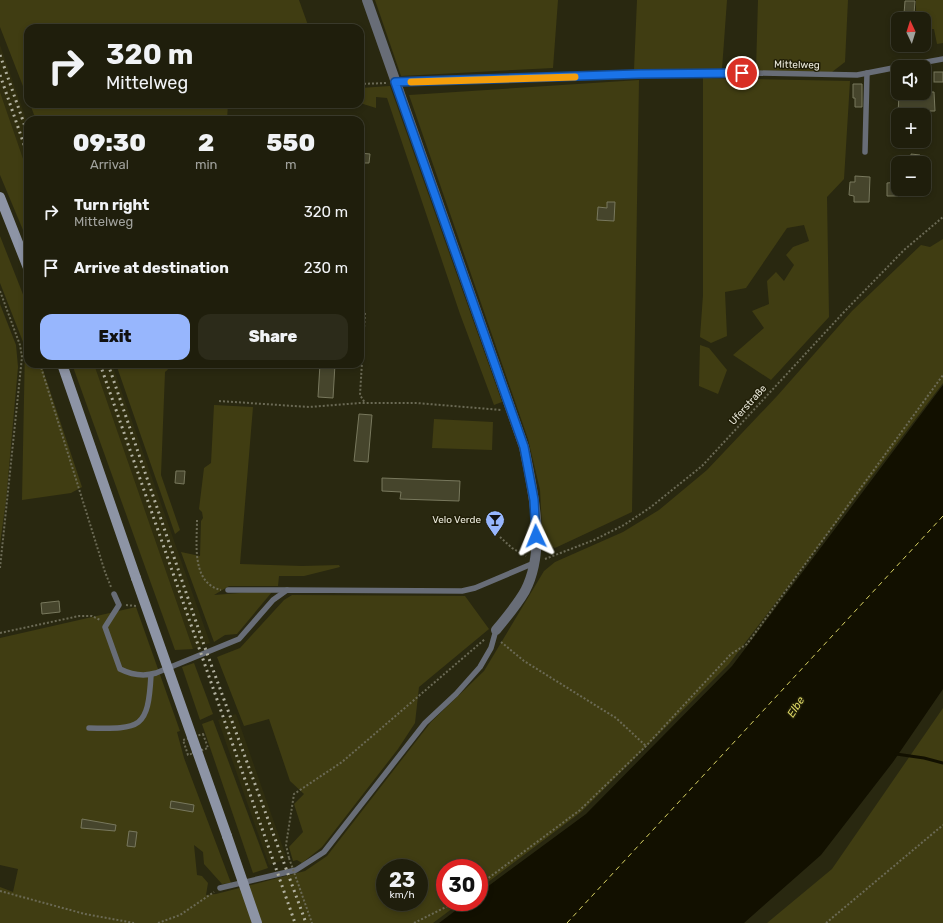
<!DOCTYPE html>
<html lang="en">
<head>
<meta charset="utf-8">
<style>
  body { margin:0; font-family:Rubik,sans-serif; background:#2c2b1a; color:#f1f3f6; height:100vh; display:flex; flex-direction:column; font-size:15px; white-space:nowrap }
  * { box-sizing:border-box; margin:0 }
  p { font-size:13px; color:#a1a29d }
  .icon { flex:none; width:22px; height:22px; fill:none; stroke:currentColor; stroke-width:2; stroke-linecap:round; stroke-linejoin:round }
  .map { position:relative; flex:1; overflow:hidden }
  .side { position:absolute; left:24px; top:116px; width:340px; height:252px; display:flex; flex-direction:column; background:#1f1e0c; border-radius:12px; box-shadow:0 2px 6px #0003,0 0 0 1px #3c3c2d }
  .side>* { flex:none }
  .top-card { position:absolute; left:24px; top:24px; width:340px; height:84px; border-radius:12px; box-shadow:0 2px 6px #0003,0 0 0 1px #3c3c2d; background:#1f1e0c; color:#f1f3f6; overflow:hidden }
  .needle { width:26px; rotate:356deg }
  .buttons { position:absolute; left:891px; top:12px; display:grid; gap:8px }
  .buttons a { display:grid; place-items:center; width:40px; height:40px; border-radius:8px; background:#1f1e0c; box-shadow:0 2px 6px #0003,0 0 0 1px #3c3c2d; font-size:20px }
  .speed { position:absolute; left:376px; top:859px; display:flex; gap:8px; font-size:20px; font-weight:700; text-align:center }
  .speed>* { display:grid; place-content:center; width:52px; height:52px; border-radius:50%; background:#1f1e0c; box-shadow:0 2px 6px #0003,0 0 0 1px #3c3c2d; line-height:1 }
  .speed small { font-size:10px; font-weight:400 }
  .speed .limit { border:6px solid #d22; background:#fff; color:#111 }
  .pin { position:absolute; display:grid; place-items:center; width:34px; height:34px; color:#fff; margin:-17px; border:2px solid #fff; border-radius:50%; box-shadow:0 1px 4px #0007 }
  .me { position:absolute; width:44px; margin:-22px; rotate:358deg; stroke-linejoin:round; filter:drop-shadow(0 0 3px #0008) }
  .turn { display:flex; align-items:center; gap:14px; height:84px; padding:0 16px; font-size:18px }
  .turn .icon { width:52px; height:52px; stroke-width:2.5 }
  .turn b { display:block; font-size:28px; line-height:34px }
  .eta { display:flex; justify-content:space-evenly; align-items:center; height:68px; text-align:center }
  .eta b { font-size:24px; font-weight:800; line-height:28px }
  .cta { display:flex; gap:8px; margin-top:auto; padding:8px 16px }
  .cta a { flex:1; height:46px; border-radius:12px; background:#97b6fd; color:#111; font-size:16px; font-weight:800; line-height:46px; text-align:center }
  .cta a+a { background:#2c2b1a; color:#f1f3f6 }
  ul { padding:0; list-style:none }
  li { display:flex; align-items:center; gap:12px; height:56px; padding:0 16px }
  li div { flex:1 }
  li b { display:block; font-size:15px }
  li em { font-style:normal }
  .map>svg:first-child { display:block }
  .built { fill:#302e0f }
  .green { fill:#403d12; fill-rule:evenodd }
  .water { fill:#121000 }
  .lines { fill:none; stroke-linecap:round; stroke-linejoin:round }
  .stream { stroke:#121000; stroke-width:3 }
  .ferry { stroke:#dbd564; stroke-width:1; stroke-dasharray:5 4; stroke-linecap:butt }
  .building { fill:#46452c; stroke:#78785d }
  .path { stroke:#6b6a55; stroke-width:2; stroke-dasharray:2 2; stroke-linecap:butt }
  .lane { stroke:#686d77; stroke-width:5.5 }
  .street { stroke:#686d77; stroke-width:10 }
  .secondary { stroke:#8d94a5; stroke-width:10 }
  .rail { stroke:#b1b09f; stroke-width:3; stroke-dasharray:2 4; stroke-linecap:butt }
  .path-bridge { stroke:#6b6a55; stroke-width:2; stroke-dasharray:2 2; stroke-linecap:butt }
  .secondary-bridge { stroke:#8d94a5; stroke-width:10 }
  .route-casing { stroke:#114b97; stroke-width:10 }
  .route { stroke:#1a73e8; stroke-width:7 }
  .slow { stroke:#f59e0b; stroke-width:7 }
  .labels { text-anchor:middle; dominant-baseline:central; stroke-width:3; stroke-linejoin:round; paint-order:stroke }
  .street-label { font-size:10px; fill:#ebeadc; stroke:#201e07 }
  .poi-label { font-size:10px; fill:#ebeadc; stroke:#201e07; text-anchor:end }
  .water-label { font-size:11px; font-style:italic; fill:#dbd564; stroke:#201e07 }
</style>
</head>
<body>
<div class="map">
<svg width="943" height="923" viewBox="0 0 943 923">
  <rect width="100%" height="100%" fill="#292810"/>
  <g class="built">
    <path d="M0 45 28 125V173L0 92Z"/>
    <path d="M94 364H112L210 643 193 649Z"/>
    <path d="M236 714 287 859 269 865 218 720Z"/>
  </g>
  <g class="green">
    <path d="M0 0H299L309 28H28V99L0 27Z"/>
    <path d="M375 0H558L553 68 401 76Z"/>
    <path d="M637 0H727L722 69 634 70Z"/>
    <path d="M758 0H848L845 62 832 72 756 71Z"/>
    <path d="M916 0H943V43L937 44 934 29H924V19H916Z"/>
    <path d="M703 78 850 81 844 179 827 197 829 317 771 380 733 355 764 328 752 311 769 304 767 281 776 272 784 281 794 265 786 255 793 247 809 241 804 225 787 228 746 288 725 292 727 336 711 343 700 337 703 295Z"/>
    <path d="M639 80 632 512 555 548 543 544 540 490 528 439 409 95Z"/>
    <path d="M390 86 502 402 494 405 460 314 387 98 376 97V108L360 103V88Z"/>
    <path d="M0 92 28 173V242L0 175Z"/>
    <path d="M30 104H188V108L217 109 220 104H228L227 120H36Z"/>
    <path d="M0 236 28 307V364H41L82 487 71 493 22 500 25 347 0 283Z"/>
    <path d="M943 239V383L729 664 581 812 479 889V868H445V902H461L433 923H0V887L13 892 18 869 0 865V638L136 607 180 731 177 732 184 758 231 883 222 884 204 864 203 852 194 845 197 875 202 876 208 883 206 895 216 894 305 871 327 856 431 722 484 671 544 571 555 562 623 532 659 510 707 470 778 395 852 311 921 245 930 247ZM385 868H419V902H385Z"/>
    <path d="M0 304 16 345 18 367 6 501 0 544Z"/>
    <path d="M700 345 709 348 727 370 718 394 699 386Z"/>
    <path d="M72 364H94L193 649 175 650Z"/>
    <path d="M116 364H174L165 372 161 475 180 530 175 534Z"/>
    <path d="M214 405 253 407 240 564 302 566 339 565 340 567 304 576H279L278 586H229L214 595 267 591 272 592 237 634 225 635 214 642 181 552 200 556 201 521 203 518 202 512 199 509 204 468 211 463Z"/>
    <path d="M434 419 493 422 492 450 432 448Z"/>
    <path d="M292 595 465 596 489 629 419 687 415 723 398 749 322 847 302 863 297 860 293 861 289 847 303 832 294 804 304 794 290 781 269 719 244 726 217 657 240 648 284 600Z"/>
    <path d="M194 663 213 714 200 720 182 667Z"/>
    <path d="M943 708V923H767L832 869Z"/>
    <path d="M213 720 268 868 253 873 202 724Z"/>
  </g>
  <path class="water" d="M943 385V689L893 762 821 855 744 923H439L467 902H479V893L586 814 732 666Z"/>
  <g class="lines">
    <path class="stream" d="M896 754 924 758 943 763"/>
    <path class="ferry" d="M567 923 943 516"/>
  </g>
  <g class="building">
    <path d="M905 1H915L914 14H904Z"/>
    <rect x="934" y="72" width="9" height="10"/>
    <path d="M853 84H862V107H855V98H853Z"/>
    <path d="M924 92H934L935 111H908V115H898L899 93Z"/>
    <path d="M360 153 370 154 369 163H360Z"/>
    <path d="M911 154 920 155V163H911Z"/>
    <path d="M855 176 870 177 869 202H854V196L849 195 850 182H855Z"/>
    <path d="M898 182V196H887V183Z"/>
    <path d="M607 202H615L614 221 597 220 598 207 607 208Z"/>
    <path d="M320 364H335L333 398 318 397Z"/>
    <path d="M359 414 372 415 368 462 354 461Z"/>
    <path d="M176 471H185L184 484 175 483Z"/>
    <path d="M382 478 460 481 459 501 400 499 401 492 382 491Z"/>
    <path d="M59 601 60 612 42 614 41 603Z"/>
    <path d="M171 801 194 805 193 812 170 808Z"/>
    <path d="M82 819 116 825 115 831 81 828Z"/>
    <path d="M129 831 137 832 135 847 127 846Z"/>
  </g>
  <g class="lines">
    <g class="path">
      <path d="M360 84 386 83"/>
      <path d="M0 291 20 345 22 357 0 568"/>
      <path d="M360 307 365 312 360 395 365 403"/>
      <path d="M40 364 105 572 111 587"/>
      <path d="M219 401 309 407 360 403H417L501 410"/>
      <path d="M197 520C197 543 191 583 221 590"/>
      <path d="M500 537 512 548 526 556"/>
      <path d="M545 559 594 540 624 525 651 507 702 466 844 312 904 250 943 217"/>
      <path d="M126 605 136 606"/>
      <path d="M0 633 79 616H92L100 620"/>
      <path d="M501 642 524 661 616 718 646 746"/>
      <path d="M203 734 208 748 188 755 183 740Z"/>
      <path d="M289 858 286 845 294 794 342 762 485 639"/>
      <path d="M479 885 580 810 646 746 731 654 747 644 943 375"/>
      <path d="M0 891 85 914 134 923"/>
      <path d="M158 923 180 915 214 892"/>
      <path d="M414 923 456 902"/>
      <path d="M826 923 943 825"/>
    </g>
    <g class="lane">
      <path d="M899 67 943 59"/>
      <path d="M395 82 639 74 756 73 857 75 898 67"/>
      <path d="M865 152 867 73"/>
      <path d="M228 590H287"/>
      <path d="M114 594 119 605 105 627 120 669C132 675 143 677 156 673L239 639 273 600 287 590 462 591 475 588 534 563"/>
      <path d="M89 728C141 729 148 729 151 675"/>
      <path d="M220 888 296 870 324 852 425 723 456 694 480 667 491 648 496 630"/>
    </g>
    <path class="street" d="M367 0 524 447C533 491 547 549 525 591 517 605 506 618 496 630"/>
    <g class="secondary">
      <path d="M0 197 28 268"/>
      <path d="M62 364 136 578"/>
      <path d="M197 751 227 836"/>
    </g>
    <g class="rail">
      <path d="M0 55 28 135"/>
      <path d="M0 75 28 156"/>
      <path d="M100 364 295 923"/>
      <path d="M108 364 204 645 306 923"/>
    </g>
    <path class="path-bridge" d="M289 858 312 923"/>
    <g class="secondary-bridge">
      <path d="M136 578 197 751"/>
      <path d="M227 836 257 923"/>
    </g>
  </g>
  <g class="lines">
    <g class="route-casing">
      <path id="route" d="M536 536 534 500 524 447 395 82 639 74 742 73"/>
    </g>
    <use href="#route" class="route"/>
    <path class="slow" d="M411 82 575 77"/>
  </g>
  <defs>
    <g id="bar-pin" transform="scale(1)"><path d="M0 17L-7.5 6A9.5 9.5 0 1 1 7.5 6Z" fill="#97b6fd" stroke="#201e07"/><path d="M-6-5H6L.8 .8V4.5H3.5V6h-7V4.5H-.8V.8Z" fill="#111"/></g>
  </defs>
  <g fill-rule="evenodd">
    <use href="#bar-pin" x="495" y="520"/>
  </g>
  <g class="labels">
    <g class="street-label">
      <text transform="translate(797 65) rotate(1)">Mittelweg</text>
      <text transform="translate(748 405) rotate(-48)">Uferstraße</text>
    </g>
    <g class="poi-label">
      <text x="481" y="520">Velo Verde</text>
    </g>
    <g class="water-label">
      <text transform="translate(796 707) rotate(-57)">Elbe</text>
    </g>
  </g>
</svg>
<div class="buttons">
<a><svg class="needle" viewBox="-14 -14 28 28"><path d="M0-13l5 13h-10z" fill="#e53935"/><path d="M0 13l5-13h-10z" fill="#a1a29d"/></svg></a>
<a><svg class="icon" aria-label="sound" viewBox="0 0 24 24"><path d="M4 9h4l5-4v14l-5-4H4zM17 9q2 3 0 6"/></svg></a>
<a>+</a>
<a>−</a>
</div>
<div class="speed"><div>23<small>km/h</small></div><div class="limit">30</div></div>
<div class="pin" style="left:742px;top:73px;background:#d93025"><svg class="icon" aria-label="arrive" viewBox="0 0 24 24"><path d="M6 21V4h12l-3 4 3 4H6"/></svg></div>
<svg class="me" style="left:536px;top:536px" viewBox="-20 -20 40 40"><path d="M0-17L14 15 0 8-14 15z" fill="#1a73e8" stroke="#fff" stroke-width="4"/></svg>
<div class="top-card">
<div class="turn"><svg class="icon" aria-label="right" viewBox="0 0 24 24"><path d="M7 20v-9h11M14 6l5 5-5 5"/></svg><div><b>320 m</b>Mittelweg</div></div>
</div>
<section class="side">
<div class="eta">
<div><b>09:30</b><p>Arrival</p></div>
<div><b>2</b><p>min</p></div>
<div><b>550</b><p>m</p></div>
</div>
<ul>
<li><svg class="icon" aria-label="right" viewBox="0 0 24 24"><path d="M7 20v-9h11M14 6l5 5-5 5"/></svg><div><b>Turn right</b><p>Mittelweg</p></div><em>320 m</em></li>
<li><svg class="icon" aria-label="arrive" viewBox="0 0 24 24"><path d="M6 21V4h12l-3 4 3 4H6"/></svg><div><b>Arrive at destination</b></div><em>230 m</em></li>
</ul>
<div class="cta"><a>Exit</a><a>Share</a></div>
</section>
</div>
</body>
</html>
